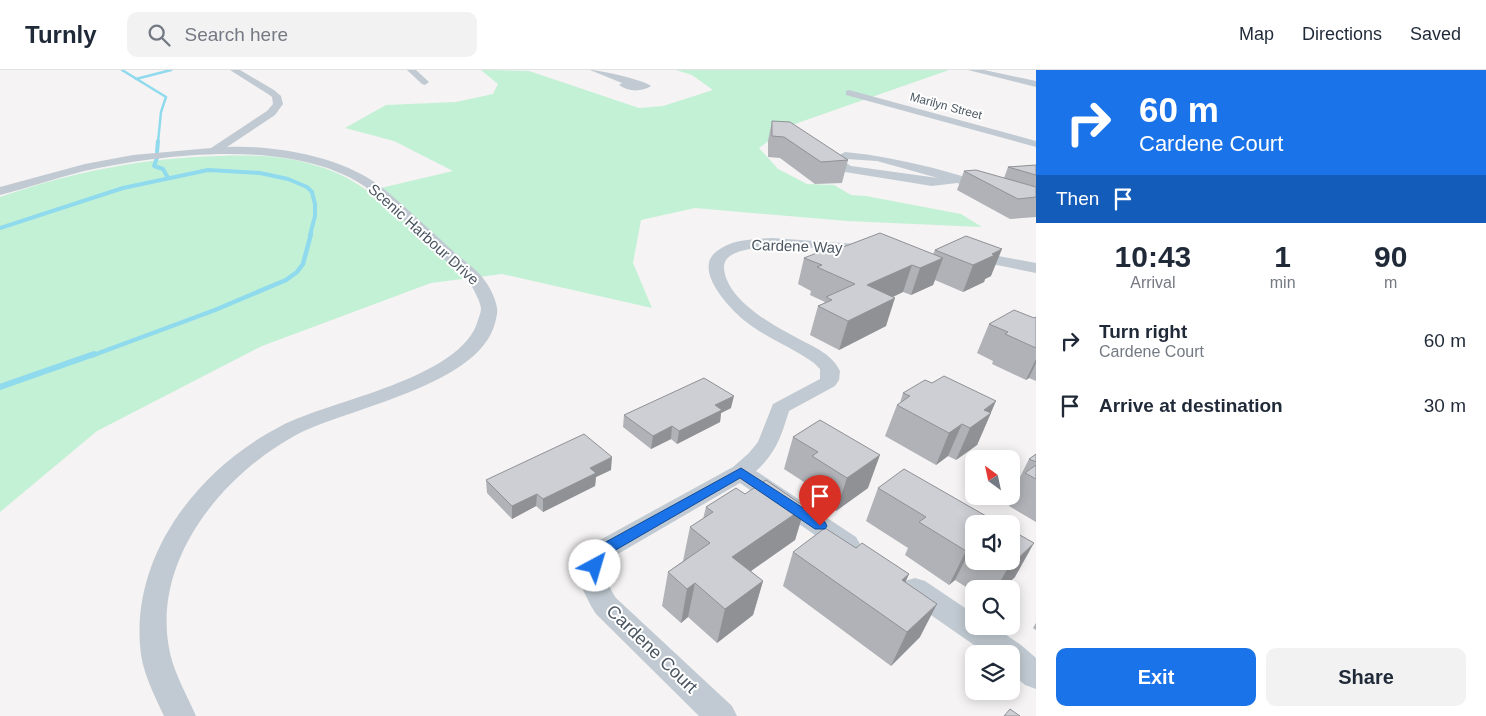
<!DOCTYPE html>
<html lang="en">
<head>
<meta charset="utf-8">
<style>
  body { margin:0; font-family:Arial,sans-serif; background:#f2f2f3; color:#1f2937; height:100vh; display:flex; flex-direction:column; font-size:19px; white-space:nowrap }
  * { box-sizing:border-box; margin:0 }
  p { font-size:16px; color:#747a83 }
  .icon { flex:none; width:28px; height:28px; fill:none; stroke:currentColor; stroke-width:2; stroke-linecap:round; stroke-linejoin:round }
  .map { position:relative; flex:1; overflow:hidden }
  .panel { display:flex; flex-direction:column; background:#fff; width:450px }
  .panel>* { flex:none }
  .guide { background:#1a73e8; color:#fff; overflow:hidden }
  .needle { width:32px; rotate:327deg }
  .buttons { position:absolute; left:965px; top:380px; display:grid; gap:10px }
  .buttons a { display:grid; place-items:center; width:55px; height:55px; border-radius:10px; background:#fff; box-shadow:0 2px 12px #0003; font-size:25px }
  .pin { position:absolute; display:grid; place-items:center; width:42px; height:42px; color:#fff; margin:-51px -21px; border-radius:50% 50% 50% 0; rotate:-45deg; box-shadow:0 0 5px #0007 }
  .pin .icon { rotate:45deg }
  .me { position:absolute; width:55px; margin:-28px; rotate:39deg; stroke-linejoin:round; filter:drop-shadow(0 0 4px #0008) }
  .turn { display:flex; align-items:center; gap:18px; height:105px; padding:0 20px; font-size:22px }
  .turn .icon { width:65px; height:65px; stroke-width:2.5 }
  .turn b { display:block; font-size:35px; line-height:42px }
  .then { display:flex; align-items:center; height:48px; padding:0 20px; background:#0003; gap:10px; font-size:19px }
  .eta { display:flex; justify-content:space-evenly; align-items:center; height:85px; text-align:center }
  .eta b { font-size:30px; font-weight:700; line-height:35px }
  .primary-button { display:flex; gap:10px; margin-top:auto; padding:10px 20px }
  .primary-button a { flex:1; height:58px; border-radius:10px; background:#1a73e8; color:#fff; font-size:20px; font-weight:700; line-height:58px; text-align:center }
  .primary-button a+a { background:#f2f2f3; color:#1f2937 }
  ul { padding:0; list-style:none }
  li { display:flex; align-items:center; gap:15px; height:65px; padding:0 20px }
  li div { flex:1 }
  li b { display:block; font-size:19px }
  li em { font-style:normal }
  header { display:flex; align-items:center; gap:30px; box-sizing:border-box; height:70px; padding:0 25px; background:#fff; border-bottom:1px solid #e0e1e3 }
  header strong { font-size:24px }
  nav { display:flex; gap:28px; margin-inline-start:auto; font-size:18px }
  .search { width:350px; height:45px; background:#f2f2f3; display:flex; align-items:center; gap:12px; box-sizing:border-box; padding:0 18px; border-radius:10px; color:#747a83; font-size:19px }
  main { display:flex; flex:1; min-height:0 }
  .map>svg:first-child { display:block }
  .green { fill:#c3f1d5 }
  .lines { fill:none; stroke-linecap:round; stroke-linejoin:round }
  .stream-far3 { stroke:#90daee; stroke-width:2.5 }
  .stream-far2 { stroke:#90daee; stroke-width:4 }
  .stream-far1 { stroke:#90daee; stroke-width:4.5 }
  .stream { stroke:#90daee; stroke-width:6 }
  .minor { fill:#c1cad2; fill-rule:evenodd }
  .wall { fill:#b0b2b7 }
  .shaded-wall { fill:#909195 }
  .building { fill:#cdcfd5; stroke:#909195 }
  .route { fill:#1a73e8; stroke:#114b97 }
  .labels { text-anchor:middle; dominant-baseline:central; stroke-width:4; stroke-linejoin:round; paint-order:stroke }
  .far-street-label { font-size:12px; fill:#4a5661; stroke:#fff }
  .street-label { font-size:15px; fill:#4a5661; stroke:#fff }
  .near-street-label { font-size:18px; fill:#4a5661; stroke:#fff }
</style>
</head>
<body>
<header>
<strong>Turnly</strong>
<div class="search"><svg class="icon" aria-label="search" viewBox="0 0 24 24"><circle cx="10" cy="10" r="6"/><path d="M15 15l6 6"/></svg>Search here</div>
<nav><a>Map</a><a>Directions</a><a>Saved</a></nav>
</header>
<main>
<div class="map">
<svg width="1036" height="646" viewBox="0 0 1036 646">
  <rect width="100%" height="100%" fill="#f5f3f3"/>
  <path class="green" d="M481 0 529 1 639 38 663 36 713 20 692 5 676 0H949L789 56 759 78 778 99 807 114 834 115 851 125 866 126 961 144 982 157 847 151 695 138 641 150 633 193 652 238 502 204 431 213 262 276 97 361 0 442V127C73 102 142 88 219 86 252 85 286 85 317 96 336 101 352 110 368 121L453 101 394 71 345 58 386 35 456 32 493 24 498 14Z"/>
  <g class="lines">
    <g class="stream-far3">
      <path d="M122 0 166 27 161 42 158 72"/>
      <path d="M136 9 171 0"/>
    </g>
    <g class="stream-far2">
      <path d="M157 82 158 71"/>
      <path d="M157 88 154 96 163 99 168 108"/>
      <path d="M0 158 123 118 208 100 260 103 288 109 307 117 312 122 315 134V146L310 165"/>
    </g>
    <path class="stream-far1" d="M91 286 215 240 286 210 297 202 303 194 311 164"/>
    <path class="stream" d="M0 317 94 284"/>
    <g class="minor">
      <path d="M230 0H240L274 20 281 26 283 34 275 45 227 77C277 75 345 87 384 119 408 139 431 161 454 182 464 191 478 200 485 211 490 217 496 230 497 238 498 242 496 249 495 253 479 316 347 338 296 365 221 406 150 492 170 583 175 605 187 625 196 646H164C154 624 141 600 140 575 133 481 201 397 281 356 330 330 462 309 478 250 479 247 481 242 481 239 481 233 474 220 471 215 465 205 452 197 444 189 421 167 399 145 375 124 306 66 167 83 84 101 56 108 28 118 0 125V117L85 94 133 85 211 78 267 41 273 34 272 27 268 24Z"/>
      <path d="M407 0H416L429 12 425 15 422 14Z"/>
      <path d="M590 0C600 0 644 10 651 16 642 22 628 22 619 15L622 13Z"/>
      <path d="M968 0H984L1036 11V17Z"/>
      <path d="M849 20 1036 71V77L846 25V21Z"/>
      <path d="M845 82C910 88 974 109 1036 129V137L957 113 932 116 845 102 837 99 829 91ZM847 89 877 91 938 108 851 96 843 91Z"/>
      <path d="M773 168 870 175 875 176 877 179 875 182 870 183C848 182 722 162 724 198 726 230 774 256 799 269 814 277 832 284 840 301L839 310 835 316 789 341C781 367 776 383 756 401L856 467 860 474 856 481 847 483 838 481 740 413 618 484C605 498 605 512 616 528L732 636 737 646H699L596 544 591 536 583 520 580 505 588 484 600 470 733 397 749 383 758 372 773 334 820 309V299L814 293C792 277 766 268 745 251 729 238 692 199 717 181 732 169 754 169 773 168Z"/>
      <path d="M972 181 1036 193V203L967 189 964 186 967 183Z"/>
      <path d="M915 508 925 511 974 544V556H993L1021 575 1036 588V619L1025 615 1011 603V584H987L905 527 902 519 905 511Z"/>
    </g>
  </g>
  <g class="wall">
    <path d="M772 51 848 90 842 113 815 114 780 88 768 87V71Z"/>
    <path d="M1036 95V147L1010 149 957 120 964 101 1004 108 1008 97Z"/>
    <path d="M966 166 991 206 985 209 984 212 963 222 935 210 933 215 911 225 903 222 893 227 886 256 839 280 810 265 818 236 824 233 825 232 810 225 811 221 798 214 804 188 830 182 933 184 935 180Z"/>
    <path d="M1036 247V311L1029 308 1026 310 992 294 993 291 977 283 989 254 1034 248Z"/>
    <path d="M903 323 991 343 977 375 956 390 948 386 936 395 885 366 897 335 900 333Z"/>
    <path d="M731 338 721 343 720 352 677 374 671 369 651 379 623 357 624 345Z"/>
    <path d="M820 350 868 418 836 441 802 419 804 412 784 399 793 367Z"/>
    <path d="M1036 384V452L1009 436 1015 423 1013 421 1029 389Z"/>
    <path d="M611 400 596 407 595 416 543 442 536 436 512 449 487 423 486 410Z"/>
    <path d="M878 418 974 454V491H1011L1015 507 1002 519H974V522L955 510 949 515 905 485 908 478 866 451Z"/>
    <path d="M706 437H805L795 470 751 501 763 511 753 545 717 573 688 547 681 553 662 536 668 502 683 491 690 457 703 449Z"/>
    <path d="M856 478 909 504 905 512 920 567 891 596 783 516 793 482Z"/>
    <path d="M1036 553V560L1033 558Z"/>
  </g>
  <g class="shaded-wall">
    <path d="M1002 179 991 206 985 209 984 212 963 222 973 195 992 184Z"/>
    <path d="M943 188 933 215 911 225 920 198Z"/>
    <path d="M912 195 903 222 858 243 867 215Z"/>
    <path d="M895 228 886 256 839 280 848 251Z"/>
    <path d="M1036 289V293L1029 308 1026 310Z"/>
    <path d="M734 326 731 338 721 343 720 352 677 374 679 361 715 335Z"/>
    <path d="M996 331 977 375 956 390 970 358 984 340Z"/>
    <path d="M962 354 948 386 936 395 949 363Z"/>
    <path d="M672 356 671 369 651 379 653 366Z"/>
    <path d="M880 385 868 418 836 441 847 408Z"/>
    <path d="M612 387 611 400 596 407 595 416 543 442V429L590 398Z"/>
    <path d="M537 424 536 436 512 449V436Z"/>
    <path d="M805 437 795 470 724 520 732 487Z"/>
    <path d="M1034 473 1015 507 1002 519H996L1008 498Z"/>
    <path d="M972 476 955 510 949 515 966 481Z"/>
    <path d="M909 504 894 538 902 510Z"/>
    <path d="M763 511 753 545 717 573 725 539Z"/>
    <path d="M695 513 688 547 681 553 687 519Z"/>
    <path d="M937 534 920 567 891 596 907 562Z"/>
  </g>
  <g class="building">
    <path d="M772 51 790 52 848 90 821 92 784 67 772 66Z"/>
    <path d="M1036 95V105L1008 97Z"/>
    <path d="M976 100 1036 117V127L1018 129 964 101Z"/>
    <path d="M880 163 943 188 920 198 912 195 867 215 895 228 848 251 818 236 832 230 826 227 855 214 817 197 822 195 804 188 824 180 830 182Z"/>
    <path d="M966 166 1002 179 992 184 995 185 973 195 935 180Z"/>
    <path d="M1014 240 1034 248 1036 247V278L1005 264 1008 262 989 254Z"/>
    <path d="M944 306 996 331 984 340 991 343 970 358 962 354 949 363 897 335 910 326 903 323 925 310 932 313Z"/>
    <path d="M704 308 734 326 715 335 722 340 679 361 672 356 653 366 624 345Z"/>
    <path d="M820 350 880 385 847 408 812 386 818 382 793 367Z"/>
    <path d="M584 364 612 387 590 398 596 403 543 429 537 424 512 436 486 410Z"/>
    <path d="M1036 384V392L1029 389Z"/>
    <path d="M1036 395V409L1025 403Z"/>
    <path d="M904 399 1000 454H974V477L972 476 966 481 919 452 926 447 878 418Z"/>
    <path d="M766 410 805 437 732 487 763 511 725 539 695 513 687 519 668 502 710 473 690 457 713 442 706 437 736 418 745 424Z"/>
    <path d="M825 458 856 478 862 473 909 504 902 510 937 534 907 562 793 482Z"/>
    <path d="M1011 460 1034 473 1008 498 997 491H1011Z"/>
    <path d="M1010 639 1020 646H1004Z"/>
  </g>
  <path class="route" d="M741 398 825 452 827 456 825 459H815L740 408 614 481 606 489 600 500 595 502 589 500 587 496 595 482 604 473Z"/>
  <g class="labels">
    <g class="far-street-label">
      <text transform="translate(946 36) rotate(15)">Marilyn Street</text>
    </g>
    <g class="street-label">
      <text transform="translate(424 164) rotate(42)">Scenic Harbour Drive</text>
      <text transform="translate(797 176) rotate(2)">Cardene Way</text>
    </g>
    <g class="near-street-label">
      <text transform="translate(652 579) rotate(44)">Cardene Court</text>
    </g>
  </g>
</svg>
<div class="buttons">
<a><svg class="needle" viewBox="-14 -14 28 28"><path d="M0-13l5 13h-10z" fill="#e53935"/><path d="M0 13l5-13h-10z" fill="#747a83"/></svg></a>
<a><svg class="icon" aria-label="sound" viewBox="0 0 24 24"><path d="M4 9h4l5-4v14l-5-4H4zM17 9q2 3 0 6"/></svg></a>
<a><svg class="icon" aria-label="search" viewBox="0 0 24 24"><circle cx="10" cy="10" r="6"/><path d="M15 15l6 6"/></svg></a>
<a><svg class="icon" aria-label="layers" viewBox="0 0 24 24"><path d="M12 4l9 5-9 5-9-5zM3 14l9 5 9-5"/></svg></a>
</div>
<div class="pin" style="left:820px;top:456px;background:#d93025"><svg class="icon" aria-label="arrive" viewBox="0 0 24 24"><path d="M6 21V4h12l-3 4 3 4H6"/></svg></div>
<svg class="me" style="left:595px;top:496px" viewBox="-20 -20 40 40"><circle r="19" fill="#fff"/><path d="M0-13L10 11 0 6-10 11z" fill="#1a73e8"/></svg>
</div>
<section class="panel">
<div class="guide">
<div class="turn"><svg class="icon" aria-label="right" viewBox="0 0 24 24"><path d="M7 20v-9h11M14 6l5 5-5 5"/></svg><div><b>60 m</b>Cardene Court</div></div>
<div class="then">Then<svg class="icon" aria-label="arrive" viewBox="0 0 24 24"><path d="M6 21V4h12l-3 4 3 4H6"/></svg></div>
</div>
<div class="eta">
<div><b>10:43</b><p>Arrival</p></div>
<div><b>1</b><p>min</p></div>
<div><b>90</b><p>m</p></div>
</div>
<ul>
<li><svg class="icon" aria-label="right" viewBox="0 0 24 24"><path d="M7 20v-9h11M14 6l5 5-5 5"/></svg><div><b>Turn right</b><p>Cardene Court</p></div><em>60 m</em></li>
<li><svg class="icon" aria-label="arrive" viewBox="0 0 24 24"><path d="M6 21V4h12l-3 4 3 4H6"/></svg><div><b>Arrive at destination</b></div><em>30 m</em></li>
</ul>
<div class="primary-button"><a>Exit</a><a>Share</a></div>
</section>
</main>
</body>
</html>
